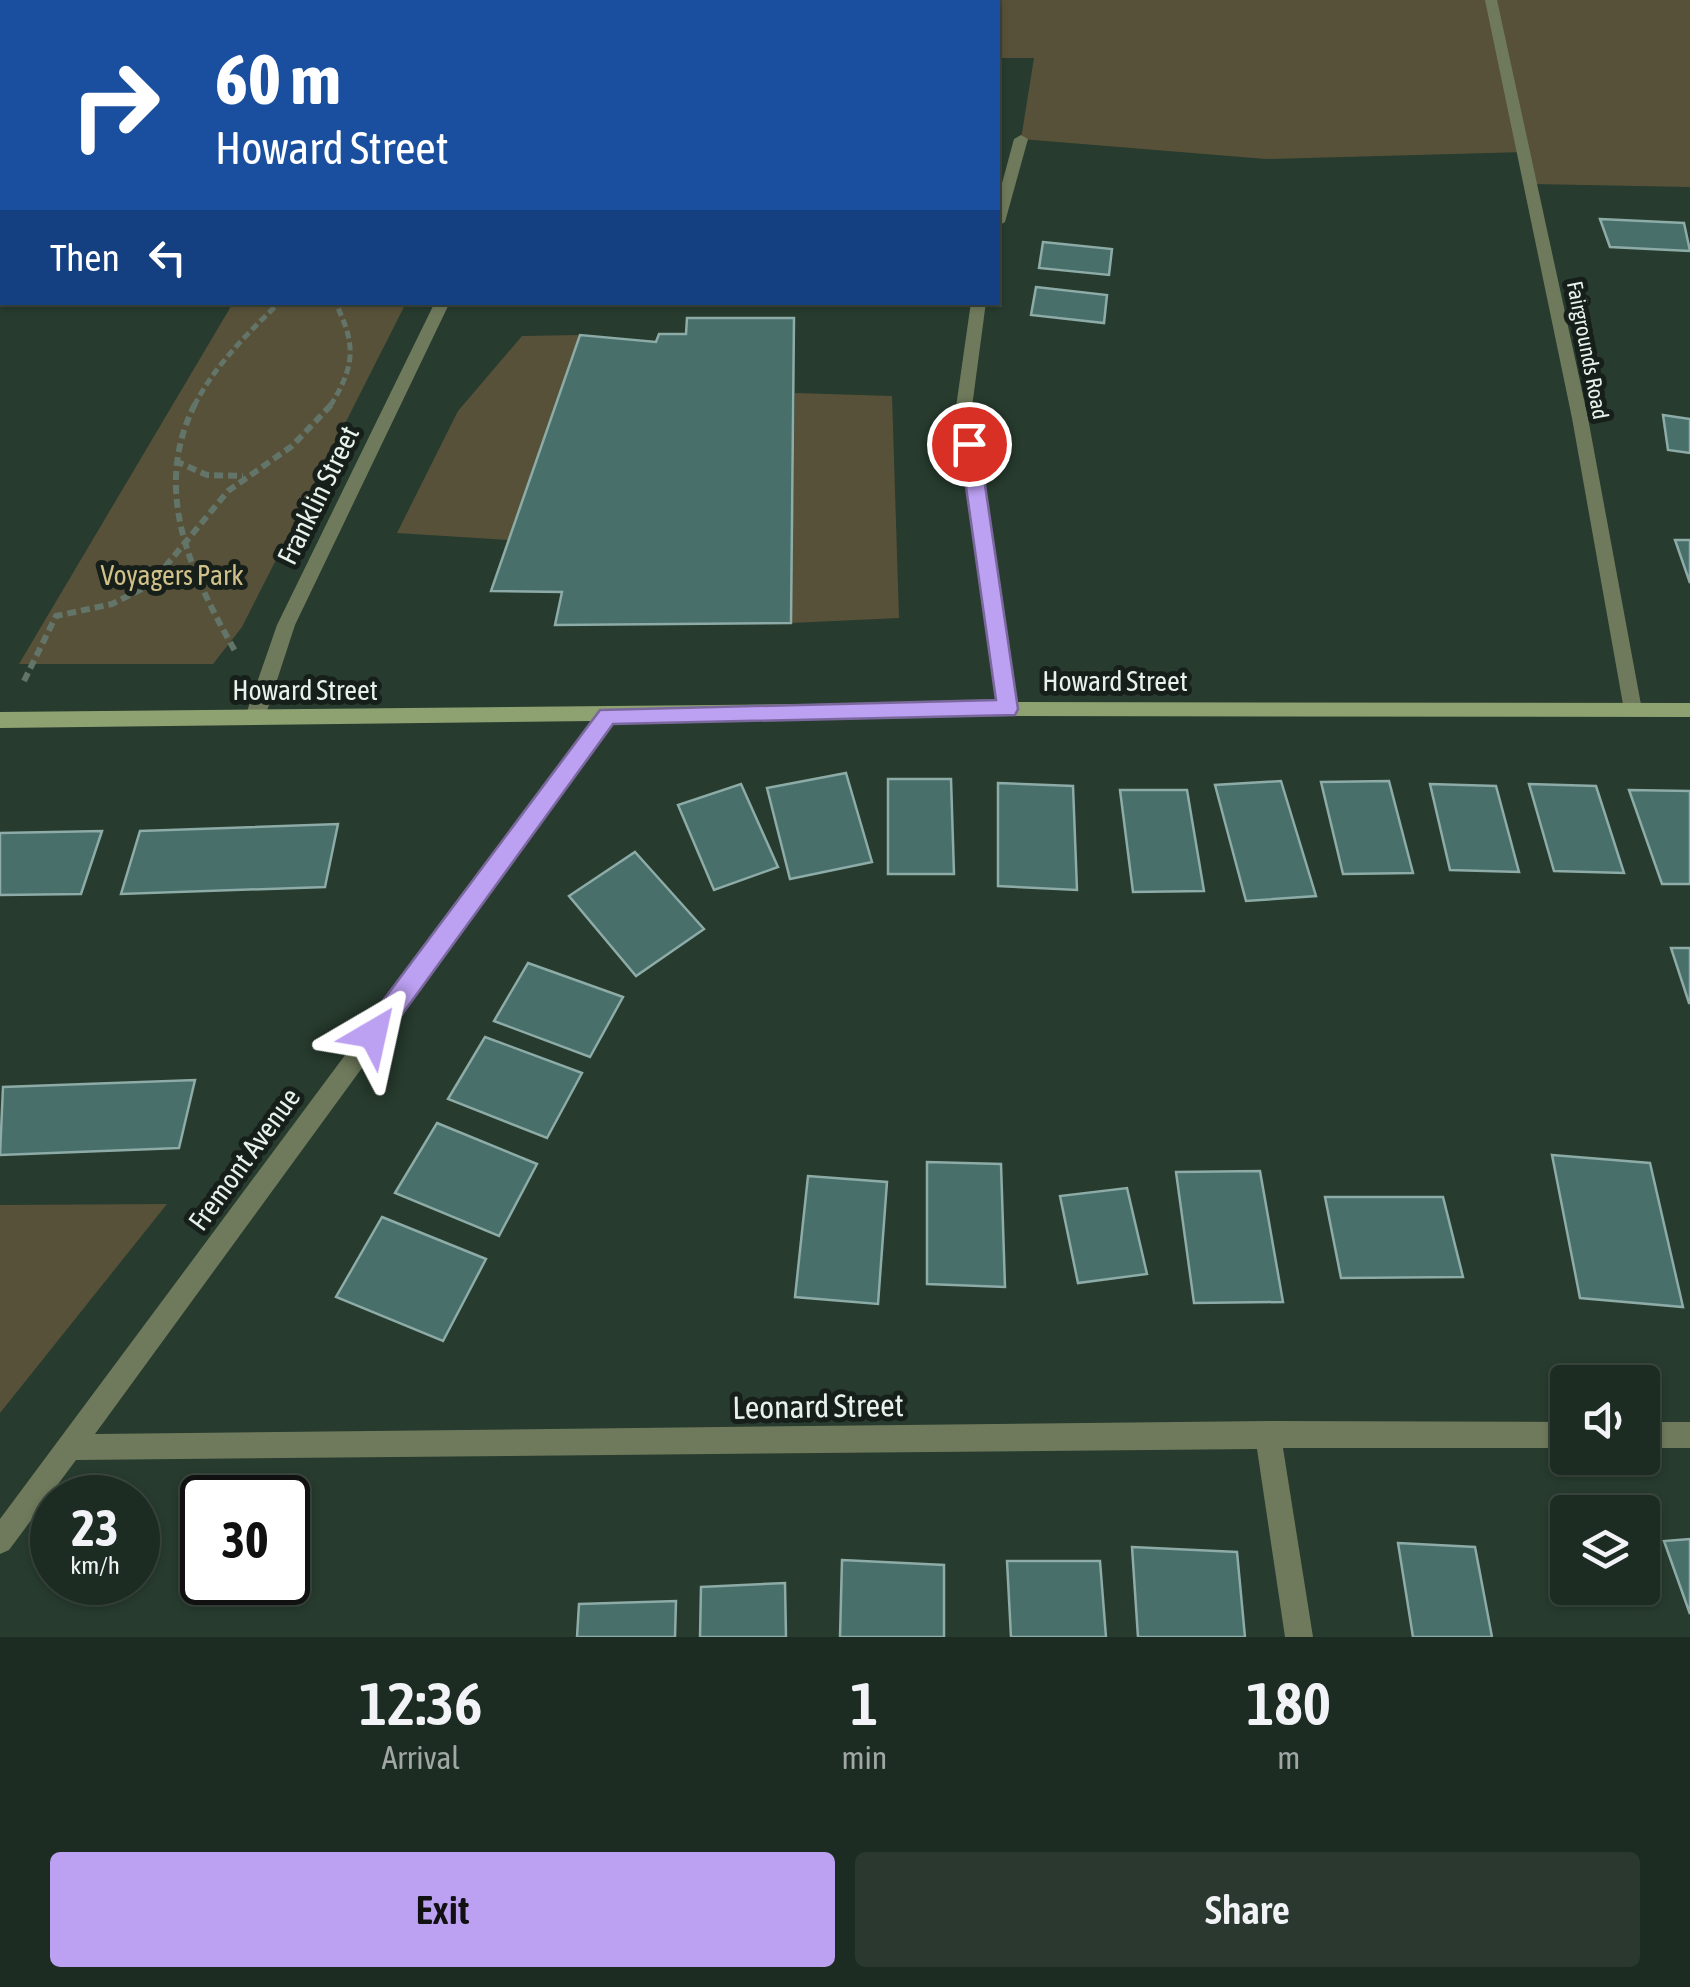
<!DOCTYPE html>
<html lang="en">
<head>
<meta charset="utf-8">
<style>
  body { margin:0; font-family:"Asap Condensed",sans-serif; background:#2a382f; color:#f1f3f6; height:100vh; display:flex; flex-direction:column; font-size:38px; white-space:nowrap }
  * { box-sizing:border-box; margin:0 }
  p { font-size:32px; color:#a0a7a5 }
  .icon { flex:none; width:55px; height:55px; fill:none; stroke:currentColor; stroke-width:2; stroke-linecap:round; stroke-linejoin:round }
  .map { position:relative; height:1637px; overflow:hidden }
  .drawer { display:flex; flex-direction:column; background:#1d2c22; flex:1 }
  .drawer>* { flex:none }
  .hud { position:absolute; left:0px; top:0px; width:1000px; height:305px; box-shadow:0 2px 8px #0004,0 0 0 2px #3b4840; background:#1a4fa0; color:#fff; overflow:hidden }
  .buttons { position:absolute; left:1550px; top:1365px; display:grid; gap:20px }
  .buttons a { display:grid; place-items:center; width:110px; height:110px; border-radius:10px; background:#1d2c22; box-shadow:0 2px 8px #0004,0 0 0 2px #3b4840; font-size:50px }
  .speed { position:absolute; left:30px; top:1475px; display:flex; gap:20px; font-size:50px; font-weight:700; text-align:center }
  .speed>* { display:grid; place-content:center; width:130px; height:130px; border-radius:50%; background:#1d2c22; box-shadow:0 2px 8px #0004,0 0 0 2px #3b4840; line-height:1 }
  .speed small { font-size:25px; font-weight:400 }
  .speed .limit { border:5px solid #111; border-radius:15px; background:#fff; color:#111 }
  .pin { position:absolute; display:grid; place-items:center; width:85px; height:85px; color:#fff; margin:-42px; border:5px solid #fff; border-radius:50%; box-shadow:0 2px 10px #0007 }
  .me { position:absolute; width:110px; margin:-55px; rotate:36deg; stroke-linejoin:round; filter:drop-shadow(0 0 8px #0008) }
  .turn { display:flex; align-items:center; gap:35px; height:210px; padding:0 50px; font-size:45px }
  .turn .icon { width:130px; height:130px; stroke-width:2.5 }
  .turn b { display:block; font-size:70px; line-height:85px }
  .then { display:flex; align-items:center; height:95px; padding:0 50px; background:#0003; gap:20px; font-size:38px }
  .eta { display:flex; justify-content:space-evenly; align-items:center; height:170px; text-align:center }
  .eta b { font-size:60px; font-weight:600; line-height:70px }
  .cta { display:flex; gap:20px; margin-top:auto; padding:20px 50px }
  .cta a { flex:1; height:115px; border-radius:10px; background:#bca0f2; color:#111; font-size:40px; font-weight:600; line-height:115px; text-align:center }
  .cta a+a { background:#2a382f; color:#f1f3f6 }
  .map>svg:first-child { display:block }
  .green { fill:#585139 }
  .building { fill:#486f6a; stroke:#8daba7; stroke-width:2.5 }
  .lines { fill:none; stroke-linecap:round; stroke-linejoin:round }
  .path-far1 { stroke:#637468; stroke-width:5; stroke-dasharray:8 4; stroke-linecap:butt }
  .path { stroke:#637468; stroke-width:6; stroke-dasharray:9 5; stroke-linecap:butt }
  .street { fill:#6f7a5c; fill-rule:evenodd }
  .secondary { fill:#8ea170; fill-rule:evenodd }
  .route { fill:#bca0f2; stroke:#7a689d; stroke-width:2.5 }
  .labels { text-anchor:middle; dominant-baseline:central; stroke-width:10; stroke-linejoin:round; paint-order:stroke }
  .far-street-label { font-size:22px; fill:#e7f3ea; stroke:#171f1a }
  .street-label { font-size:28px; fill:#e7f3ea; stroke:#171f1a }
  .park-label { font-size:28px; fill:#d0c189; stroke:#171f1a }
  .near-street-label { font-size:32px; fill:#e7f3ea; stroke:#171f1a }
</style>
</head>
<body>
<div class="map">
<svg width="1690" height="1637" viewBox="0 0 1690 1637">
  <rect width="100%" height="100%" fill="#273b2e"/>
  <g class="green">
    <path d="M602 0H1690V187L1532 184 1525 152 1266 159 1021 139 1034 58H998V2Z"/>
    <path d="M233 303H406L242 627 213 664H19Z"/>
    <path d="M580 335 508 540 397 533 458 411 522 336Z"/>
    <path d="M795 393 892 396 899 618 791 623Z"/>
    <path d="M167 1204 0 1413V1205Z"/>
  </g>
  <g class="building">
    <path d="M0 0H78L107 2H2V48Z"/>
    <path d="M182 0H361L180 2Z"/>
    <path d="M1600 219 1684 223 1690 251 1610 247Z"/>
    <path d="M1043 242 1112 249 1109 275 1039 268Z"/>
    <path d="M1036 287 1107 295 1104 323 1031 315Z"/>
    <path d="M687 318H794L791 623 555 625 562 592 491 591 580 335 656 342 659 334H686Z"/>
    <path d="M1663 415 1690 419V453L1668 450Z"/>
    <path d="M1675 540H1690V583Z"/>
    <path d="M846 773 872 862 790 879 767 788Z"/>
    <path d="M888 779H951L954 874H888Z"/>
    <path d="M1281 781 1316 896 1246 901 1215 785Z"/>
    <path d="M1389 781 1413 873 1343 874 1321 782Z"/>
    <path d="M998 783 1073 786 1077 890 998 886Z"/>
    <path d="M741 784 778 867 714 890 678 805Z"/>
    <path d="M1430 784 1496 786 1519 872 1450 870Z"/>
    <path d="M1529 784 1596 786 1624 873 1554 871Z"/>
    <path d="M1120 790H1187L1204 891 1133 892Z"/>
    <path d="M1629 790 1690 791V884H1662Z"/>
    <path d="M338 824 325 887 121 894 140 831Z"/>
    <path d="M102 831 81 894 0 895V833Z"/>
    <path d="M635 852 704 929 636 976 569 896Z"/>
    <path d="M1671 948H1690V1003H1689Z"/>
    <path d="M528 963 623 997 590 1057 494 1021Z"/>
    <path d="M485 1037 582 1073 547 1138 448 1099Z"/>
    <path d="M195 1080 179 1148 0 1155 3 1087Z"/>
    <path d="M437 1123 537 1164 499 1236 395 1193Z"/>
    <path d="M1552 1155 1650 1163 1683 1307 1580 1298Z"/>
    <path d="M927 1162 1001 1164 1005 1287 927 1284Z"/>
    <path d="M1260 1171 1283 1302 1194 1303 1176 1172Z"/>
    <path d="M808 1176 887 1182 878 1304 795 1297Z"/>
    <path d="M1127 1188 1147 1274 1078 1283 1060 1196Z"/>
    <path d="M1325 1197H1443L1463 1277 1341 1278Z"/>
    <path d="M382 1217 486 1259 443 1341 336 1297Z"/>
    <path d="M1690 1539V1614L1664 1541Z"/>
    <path d="M1398 1543 1475 1547 1492 1637H1413Z"/>
    <path d="M1132 1547 1237 1552 1245 1637H1138Z"/>
    <path d="M842 1560 944 1565V1637H840Z"/>
    <path d="M1007 1561H1100L1106 1637H1011Z"/>
    <path d="M785 1583 786 1637H700L701 1587Z"/>
    <path d="M676 1601 675 1637H577L579 1604Z"/>
  </g>
  <g class="lines">
    <g class="path-far1">
      <path d="M194 406C215 365 247 334 280 302"/>
      <path d="M330 406C356 365 356 344 335 302"/>
    </g>
    <g class="path">
      <path d="M195 404C151 491 191 573 235 651"/>
      <path d="M175 461 207 475 243 476"/>
      <path d="M24 681 56 616 112 604 150 585 228 491 292 446 332 404"/>
    </g>
    <g class="street">
      <path d="M1485 0H1497L1588 418 1642 710 1633 717 1624 710 1572 418Z"/>
      <path d="M1021 135 1028 139 1005 222 998 226V198L1014 139Z"/>
      <path d="M435 302H450L295 625 265 717 262 722H248L245 717 277 625Z"/>
      <path d="M971 302H986L972 407 1017 709 1008 716 999 709 956 407Z"/>
      <path d="M608 708 615 711 618 716 615 721 95 1434 1268 1421 1568 1422V1448H1283L1313 1637H1285L1257 1449 76 1460 9 1550 0 1554V1519L601 711Z"/>
      <rect x="1642" y="1422" width="48" height="26"/>
    </g>
    <path class="secondary" d="M1008 702 1690 703V717L1008 716 0 728V712Z"/>
  </g>
  <path class="route" d="M969 438 979 444 1018 709 1015 715 613 724 382 1042 373 1046 364 1042 360 1034 364 1026 600 710 996 700 960 444Z"/>
  <g class="labels">
    <g class="far-street-label">
      <text transform="translate(1588 350) rotate(79)">Fairgrounds Road</text>
    </g>
    <g class="street-label">
      <text transform="translate(318 495) rotate(-64)">Franklin Street</text>
      <text x="1115" y="681">Howard Street</text>
      <text x="305" y="690">Howard Street</text>
      <text transform="translate(244 1159) rotate(-54)">Fremont Avenue</text>
    </g>
    <g class="park-label">
      <text x="172" y="575">Voyagers Park</text>
    </g>
    <g class="near-street-label">
      <text transform="translate(818 1406) rotate(-1)">Leonard Street</text>
    </g>
  </g>
</svg>
<div class="buttons">
<a><svg class="icon" aria-label="sound" viewBox="0 0 24 24"><path d="M4 9h4l5-4v14l-5-4H4zM17 9q2 3 0 6"/></svg></a>
<a><svg class="icon" aria-label="layers" viewBox="0 0 24 24"><path d="M12 4l9 5-9 5-9-5zM3 14l9 5 9-5"/></svg></a>
</div>
<div class="speed"><div>23<small>km/h</small></div><div class="limit">30</div></div>
<div class="pin" style="left:969px;top:444px;background:#d93025"><svg class="icon" aria-label="arrive" viewBox="0 0 24 24"><path d="M6 21V4h12l-3 4 3 4H6"/></svg></div>
<svg class="me" style="left:373px;top:1034px" viewBox="-20 -20 40 40"><path d="M0-17L14 15 0 8-14 15z" fill="#bca0f2" stroke="#fff" stroke-width="4"/></svg>
<div class="hud">
<div class="turn"><svg class="icon" aria-label="right" viewBox="0 0 24 24"><path d="M7 20v-9h11M14 6l5 5-5 5"/></svg><div><b>60 m</b>Howard Street</div></div>
<div class="then">Then<svg class="icon" aria-label="left" viewBox="0 0 24 24"><path d="M17 20v-9H6M10 6l-5 5 5 5"/></svg></div>
</div>
</div>
<section class="drawer">
<div class="eta">
<div><b>12:36</b><p>Arrival</p></div>
<div><b>1</b><p>min</p></div>
<div><b>180</b><p>m</p></div>
</div>
<div class="cta"><a>Exit</a><a>Share</a></div>
</section>
</body>
</html>
